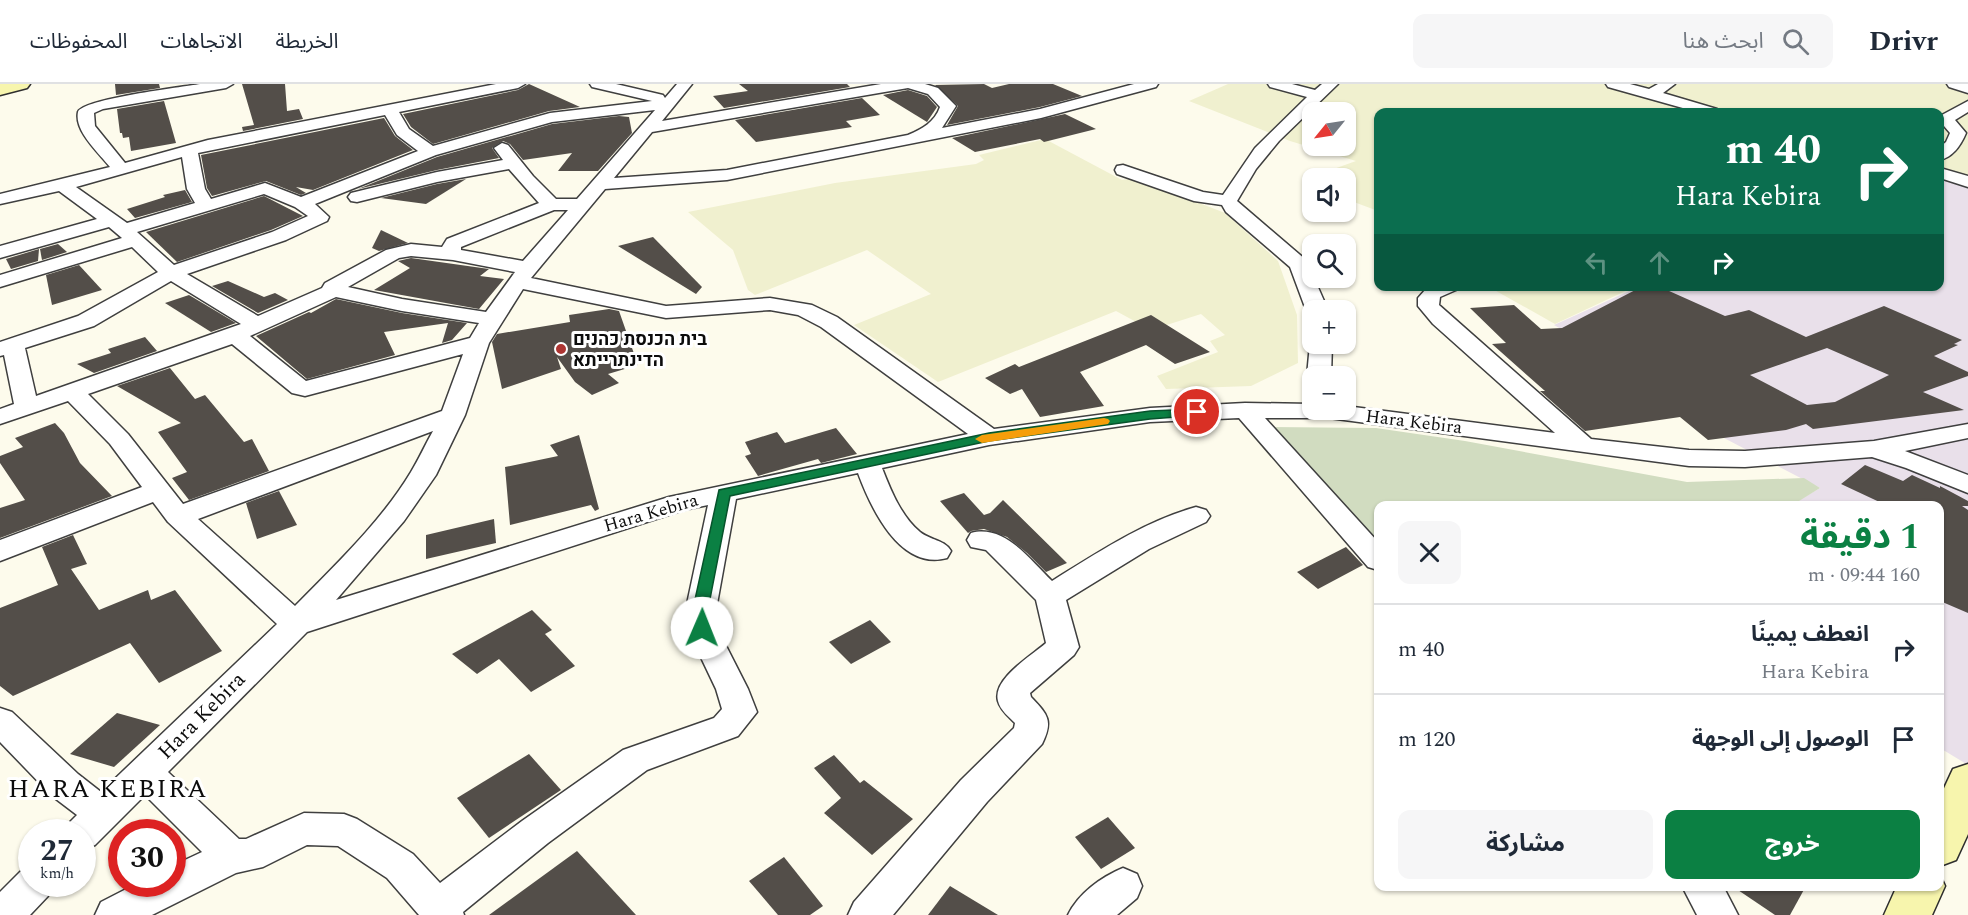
<!DOCTYPE html>
<html lang="ar">
<head>
<meta charset="utf-8">
<style>
  body { margin:0; font-family:Spectral,"Noto Sans Arabic",Heebo,serif; background:#f6f6f7; color:#1f2937; direction:rtl; height:100vh; display:flex; flex-direction:column; font-size:22px; white-space:nowrap }
  * { box-sizing:border-box; margin:0 }
  p { font-size:20px; color:#747a83 }
  .icon { flex:none; width:33px; height:33px; fill:none; stroke:currentColor; stroke-width:2; stroke-linecap:round; stroke-linejoin:round }
  .map { position:relative; flex:1; overflow:hidden; direction:ltr }
  .panel { position:absolute; left:1374px; top:417px; width:570px; height:390px; display:flex; flex-direction:column; background:#fff; border-radius:12px; box-shadow:0 2px 4px #0004; direction:rtl }
  .panel>* { flex:none }
  .guide { position:absolute; left:1374px; top:24px; width:570px; height:183px; border-radius:12px; box-shadow:0 2px 4px #0004; direction:rtl; background:#0b6e4f; color:#fff; overflow:hidden }
  .needle { width:39px; rotate:240deg }
  .buttons { position:absolute; left:1302px; top:18px; display:grid; gap:12px }
  .buttons a { display:grid; place-items:center; width:54px; height:54px; border-radius:12px; background:#fff; box-shadow:0 2px 4px #0004; font-size:30px }
  .speed { position:absolute; left:18px; top:735px; display:flex; gap:12px; font-size:30px; font-weight:700; text-align:center }
  .speed>* { display:grid; place-content:center; width:78px; height:78px; border-radius:50%; background:#fff; box-shadow:0 2px 4px #0004; line-height:1 }
  .speed small { font-size:15px; font-weight:400 }
  .speed .limit { border:9px solid #d22; background:#fff; color:#111 }
  .pin { position:absolute; display:grid; place-items:center; width:51px; height:51px; color:#fff; margin:-26px; border:3px solid #fff; border-radius:50%; box-shadow:0 2px 6px #0007 }
  .me { position:absolute; width:66px; margin:-33px; rotate:1deg; stroke-linejoin:round; filter:drop-shadow(0 0 4px #0008) }
  .turn { display:flex; align-items:center; gap:21px; height:126px; padding:0 24px; font-size:27px }
  .turn .icon { width:78px; height:78px; stroke-width:2.5 }
  .turn b { display:block; font-size:42px; line-height:51px }
  .lanes { display:flex; align-items:center; height:57px; padding:0 24px; background:#0003; justify-content:center; gap:30px; direction:ltr }
  .lanes .off { opacity:.35 }
  .round { display:grid; place-items:center; flex:none; width:63px; height:63px; border-radius:12px; background:#f6f6f7 }
  .headline { display:flex; align-items:center; justify-content:space-between; height:102px; padding:0 24px }
  h1 { font-size:36px; font-weight:700; line-height:45px; color:#0b8043 }
  .button { display:flex; gap:12px; margin-top:auto; padding:12px 24px }
  .button a { flex:1; height:69px; border-radius:12px; background:#0b8043; color:#fff; font-size:24px; font-weight:700; line-height:69px; text-align:center }
  .button a+a { background:#f6f6f7; color:#1f2937 }
  ul { padding:0; list-style:none }
  li { display:flex; align-items:center; gap:18px; height:90px; padding:0 24px; border-top:2px solid #e0e1e3 }
  li div { flex:1 }
  li b { display:block; font-size:22px }
  li em { font-style:normal }
  header { display:flex; align-items:center; gap:36px; box-sizing:border-box; height:84px; padding:0 30px; background:#fff; border-bottom:2px solid #e0e1e3 }
  header strong { font-size:28px }
  nav { display:flex; gap:33px; margin-inline-start:auto; font-size:21px }
  .search { width:420px; height:54px; background:#f6f6f7; display:flex; align-items:center; gap:15px; box-sizing:border-box; padding:0 21px; border-radius:12px; color:#747a83; font-size:22px }
  .map>svg:first-child { display:block }
  .industrial { fill:#e9e0ea }
  .farmland { fill:#f0f0cf; fill-rule:evenodd }
  .cemetery { fill:#d1dcc0 }
  .building { fill:#534e49; fill-rule:evenodd }
  .lines { fill:none; stroke-linecap:round; stroke-linejoin:round }
  .street-casing { stroke:#3f3f3f; stroke-width:3 }
  .secondary-casing { stroke:#2e2e2e; stroke-width:3 }
  .street { fill:#fff; fill-rule:evenodd }
  .secondary { fill:#f7f5ad; fill-rule:evenodd }
  .route { fill:#0b8043; stroke:#07532c; stroke-width:1.5 }
  .slow { fill:#f59e0b }
  .poi-dot { fill:#ad3532; stroke:#fff; stroke-width:2 }
  .labels { text-anchor:middle; dominant-baseline:central; stroke-width:6; stroke-linejoin:round; paint-order:stroke }
  .poi-label { font-size:18px; font-weight:bold; fill:#0c0c0c; stroke:#fff; text-anchor:start }
  .street-label { font-size:18px; fill:#0c0c0c; stroke:#fff }
  .near-street-label { font-size:21px; fill:#0c0c0c; stroke:#fff }
  .near-quarter-label { font-size:26px; letter-spacing:1.5px; fill:#0c0c0c; stroke:#fff }
</style>
</head>
<body>
<header>
<strong>Drivr</strong>
<div class="search"><svg class="icon" aria-label="search" viewBox="0 0 24 24"><circle cx="10" cy="10" r="6"/><path d="M15 15l6 6"/></svg>ابحث هنا</div>
<nav><a>الخريطة</a><a>الاتجاهات</a><a>المحفوظات</a></nav>
</header>
<div class="map">
<svg width="1968" height="831" viewBox="0 0 1968 831">
  <rect width="100%" height="100%" fill="#fdfbec"/>
  <path class="industrial" d="M1940 93 1968 101V681L1940 664V422L1791 421 1820 404 1724 354 1648 294 1554 241 1638 203 1940 202Z"/>
  <g class="farmland">
    <path d="M1228 0H1968V101L1940 93V28H1378V127L1346 115V94H1312V100L1303 96 1356 77 1290 57 1189 17ZM1312 28H1346V62H1312Z"/>
    <path d="M1045 55 1122 96 1135 94 1225 129 1278 177 1297 231 1298 279 1251 302 1166 305 1157 292 1218 268 1210 257 1225 251 1201 230 1151 246 1116 227 938 298 854 241 931 210 867 166 755 211 748 206 733 166 688 128 835 99 976 80 984 76 979 71Z"/>
    <path d="M1489 203H1634L1555 240Z"/>
  </g>
  <path class="cemetery" d="M1271 343 1376 344 1465 357 1687 398 1804 394 1820 404 1791 422H1378V461L1318 397Z"/>
  <g class="building">
    <path d="M115 0H159L160 4 116 11Z"/>
    <path d="M242 0H285L287 27 299 25 303 35 243 47 242 43 254 41Z"/>
    <path d="M529 0 580 23 549 27 433 60 411 43 403 30 518 6Z"/>
    <path d="M739 0H847L850 3 724 24 713 12 748 7Z"/>
    <path d="M984 0 992 4 1009 0H1053L1082 12 1040 23 947 41 958 22 935 1Z"/>
    <path d="M908 6 927 12 937 23 927 38 883 11Z"/>
    <path d="M862 14 880 31 846 37 852 43 756 58 735 36Z"/>
    <path d="M164 17 176 59 131 67 129 53 123 54 122 49H120L117 25Z"/>
    <path d="M1065 30 1096 45 1044 58 1040 55 975 68 952 54Z"/>
    <path d="M619 32 629 33 632 49 598 87H558L572 69 523 76 510 60 503 57 492 64 499 74 437 86 358 105 437 73 552 40Z"/>
    <path d="M384 34 395 52 413 66 313 106 296 103 306 109 301 111 266 97 212 112 207 104 201 71Z"/>
    <path d="M466 95 426 120 381 114 437 100Z"/>
    <path d="M185 106 192 118 135 134 127 125 165 113 163 111Z"/>
    <path d="M264 112 303 132 271 146 177 178 146 148Z"/>
    <path d="M381 146 408 159 379 167 372 164Z"/>
    <path d="M653 153 702 203 696 210 618 162Z"/>
    <path d="M58 160 67 168 42 176 40 165Z"/>
    <path d="M39 165 38 177 11 185 6 175Z"/>
    <path d="M411 174 489 185 480 192 504 195 479 225 374 206 410 184 398 177Z"/>
    <path d="M79 181 102 206 52 221 46 191Z"/>
    <path d="M228 197 264 213 275 209 288 216 258 229 212 202Z"/>
    <path d="M1643 202H1658L1725 232 1749 226 1806 253 1884 222 1962 256 1954 260 1958 261 1934 272 1968 288V292L1923 308 1964 326 1813 345 1806 340 1786 346 1708 356 1680 333 1585 347 1540 307H1545L1492 260 1506 259 1470 224 1514 221 1541 245 1562 244ZM1827 264 1889 291 1835 318 1807 321 1750 291Z"/>
    <path d="M189 211 236 239 211 248 165 219Z"/>
    <path d="M336 215 402 229 467 239 452 256 442 259 448 239 384 248 395 271 307 295 256 252 309 228 311 229Z"/>
    <path d="M609 225 619 227 638 281 608 290 619 299 592 311 575 298 557 273 561 285 502 305 492 258 497 250 570 238 569 231Z"/>
    <path d="M1151 231 1210 268 1175 280 1146 261 1080 288 1104 322 1040 333 1022 305 1010 310 985 294 1015 280 1019 283Z"/>
    <path d="M145 253 157 267 94 289 77 280 111 269 108 265Z"/>
    <path d="M170 284 195 315 205 311 244 358 252 355 269 387 189 416 172 394 187 388 158 348 181 339 117 302Z"/>
    <path d="M55 339 64 349 80 379 112 412 0 454V424L25 416 0 379V372L23 363 15 354Z"/>
    <path d="M836 344 857 370 821 379 818 375 758 392 745 372 751 370 745 358 777 348 785 359Z"/>
    <path d="M579 351 599 425 595 427 591 421 510 441 505 383 558 372 550 361Z"/>
    <path d="M1865 381 1903 397 1912 391 1940 404V402L1968 417V422H1962L1968 426V529L1940 517V422H1888L1841 400Z"/>
    <path d="M279 407 297 441 257 455 246 419Z"/>
    <path d="M964 409 984 431 990 429 1003 416 1067 479 1046 488 1027 469 1007 453 984 445 971 447 968 449 940 417Z"/>
    <path d="M494 435 496 459 426 475V451Z"/>
    <path d="M73 451 87 480 71 485 99 526 148 506 151 516 175 506 222 567 159 599 130 559 13 612 0 602V524L58 501 42 463Z"/>
    <path d="M1346 463 1363 481 1318 505 1297 488Z"/>
    <path d="M532 526 552 546 545 550 575 582 531 608 499 575 477 590 452 570Z"/>
    <path d="M870 536 891 558 851 580 829 558Z"/>
    <path d="M117 629 160 641 114 683 70 670Z"/>
    <path d="M529 670 561 706 489 754 457 714Z"/>
    <path d="M834 671 860 699 864 696 913 735 872 771 824 729 841 714 814 684Z"/>
    <path d="M1108 733 1135 764 1101 785 1075 753Z"/>
    <path d="M577 767 636 831H489Z"/>
    <path d="M784 773 823 822 810 831H778L749 797Z"/>
    <path d="M950 802 998 831H928Z"/>
    <path d="M1732 802H1806L1790 831H1775Z"/>
  </g>
  <g class="lines">
    <g class="street-casing">
      <g id="street">
        <path d="M200 0H233L226 4 103 25 94 29 95 42 125 79 208 56 496 0H525L518 4 399 28 409 45 433 62 550 29 652 17 592 3 590 0H616L663 11 665 14 677 0H692L662 37 881 0H925L938 4 956 22 942 44 1040 25 1134 0H1158L1156 3 1041 34 727 96 605 105 531 194 666 222 770 214 812 221 837 233 994 345 1150 324 1245 319 1312 320V326H1346V322L1555 349 1433 240 1418 222V214L1426 205 1459 202 1456 206 1440 213 1439 221 1591 355 1689 366 1745 367 1874 357 1968 340V354L1905 367 1968 391V409L1906 384 1872 373 1745 383 1689 382 1329 334H1265L1378 458V486L1368 483 1239 334 1150 338 989 361 882 384C891 407 901 432 920 448 930 456 945 456 951 467L947 474C900 487 871 424 858 389L736 415 717 520V544L748 605 757 628 738 652 647 686 548 759 463 828 464 831H419L387 794 338 762 307 761 263 783 236 789 152 831H95L101 818 136 800H172V782L202 768 145 711 95 761 82 766V748H64L69 739 77 731 52 712 0 658V624L12 628 78 690 101 708 277 540 168 438 153 418 0 477V456L142 403 110 360 68 317 0 340V325L14 320 4 271 0 272V258L78 232 158 188 132 163 0 203V191L122 154 109 143 0 174V162L97 135 59 107 0 120V110L110 83C99 69 74 47 78 28 82 15 183 3 200 0ZM908 4 928 10 940 23C935 38 922 45 908 51L727 86 614 94 652 48ZM655 26 577 115H556L533 92 508 61 502 59 494 64 503 76 437 88 351 109 348 113 351 117 357 118 437 98 509 85 539 119 447 155 442 163 411 160 386 166 325 199 322 204 258 232 187 190 286 156 327 137 329 133 315 120 436 71 552 38ZM385 31 397 51 418 67 301 113 265 99 211 115 205 105 198 69ZM182 73 187 105 195 119 127 139 76 103ZM264 110 295 123 308 132 272 148 174 181 137 148ZM554 126H568L523 177 461 166V163ZM411 172 453 176 515 188 486 228 402 215 348 203 399 174ZM171 197 241 240 36 312 25 264 94 242ZM523 205 666 234 770 226 798 231 821 243 968 350 669 413 336 516 404 437 436 391 465 331 489 259ZM336 213 402 227 479 239 470 254 306 297 250 252ZM232 260 292 309 305 312 463 270 442 327 183 420 128 350 88 310ZM433 347C425 361 419 375 411 388 381 438 335 481 295 522L198 435ZM708 421 687 520V544L716 605 722 625 714 634 623 666 522 737 440 799 413 770 357 735 344 730 304 729 246 755H239L168 688 307 548 684 426Z"/>
        <path d="M1268 0H1292L1315 6 1322 0H1338L1279 57 1256 85 1237 117 1306 176 1328 226H1312V231L1306 226 1290 183 1226 128 1222 121 1194 117 1117 90 1115 86 1117 82 1123 81 1203 108 1223 111 1255 64 1307 13 1270 3Z"/>
        <path d="M1606 0H1630L1649 5 1658 0H1675L1663 9 1717 25 1720 28H1697L1608 3Z"/>
        <path d="M1947 0H1968V9L1949 3Z"/>
        <path d="M1968 17V28L1955 36 1966 49C1961 61 1953 73 1940 76V63L1946 58 1950 49 1944 42 1940 43V32Z"/>
        <path d="M1940 84 1968 92V103L1940 94Z"/>
        <path d="M1312 256V260H1332L1331 292H1312V297L1307 292 1310 260Z"/>
        <path d="M1196 423 1206 426 1210 432 1206 438 1149 465 1066 516 1079 563 1074 571 1030 609 1031 613C1047 630 1054 636 1042 660L987 718 893 831H848L854 818 961 696 1014 644 1015 639C1009 633 1000 626 998 617 992 595 1031 572 1046 559L1036 516 986 466 971 463 967 456 971 449C1005 440 1030 476 1052 497 1097 469 1145 437 1196 423Z"/>
        <path d="M32 783V800H53L48 812 30 831H0V808L20 788Z"/>
        <path d="M1123 784 1137 790 1142 802 1137 814 1117 831H1068C1078 810 1101 793 1123 784Z"/>
        <path d="M1682 802H1723L1738 831H1697Z"/>
      </g>
    </g>
    <g class="secondary-casing">
      <g id="secondary">
        <path d="M0 0H30L27 4 0 11Z"/>
        <path d="M1968 680V750L1956 776 1940 782V713L1953 685Z"/>
        <path d="M1940 791 1945 802 1932 831H1884L1897 802H1940Z"/>
      </g>
    </g>
    <use href="#street" class="street"/>
    <use href="#secondary" class="secondary"/>
  </g>
  <path class="route" d="M1197 325 1204 328 1202 331 1150 335 989 357 730 412 709 520 710 544 708 548H697L694 544V520L719 406 989 349 1150 327Z"/>
  <path class="slow" d="M1104 334 1108 335 1110 337 1108 340 982 359 975 355 982 351Z"/>
  <circle class="poi-dot" cx="561" cy="265" r="6"/>
  <g class="labels">
    <g class="poi-label">
      <text x="573" y="255">בית הכנסת כהנים<tspan x="573" dy="21">הדינתרייתא</tspan></text>
    </g>
    <g class="street-label">
      <text transform="translate(1414 338) rotate(7)">Hara Kebira</text>
      <text transform="translate(651 429) rotate(-16)">Hara Kebira</text>
    </g>
    <g class="near-street-label">
      <text transform="translate(202 632) rotate(-45)">Hara Kebira</text>
    </g>
    <g class="near-quarter-label">
      <text x="108" y="705">HARA KEBIRA</text>
    </g>
  </g>
</svg>
<div class="buttons">
<a><svg class="needle" viewBox="-14 -14 28 28"><path d="M0-13l5 13h-10z" fill="#e53935"/><path d="M0 13l5-13h-10z" fill="#747a83"/></svg></a>
<a><svg class="icon" aria-label="sound" viewBox="0 0 24 24"><path d="M4 9h4l5-4v14l-5-4H4zM17 9q2 3 0 6"/></svg></a>
<a><svg class="icon" aria-label="search" viewBox="0 0 24 24"><circle cx="10" cy="10" r="6"/><path d="M15 15l6 6"/></svg></a>
<a>+</a>
<a>−</a>
</div>
<div class="speed"><div>27<small>km/h</small></div><div class="limit">30</div></div>
<div class="pin" style="left:1197px;top:328px;background:#d93025"><svg class="icon" aria-label="arrive" viewBox="0 0 24 24"><path d="M6 21V4h12l-3 4 3 4H6"/></svg></div>
<svg class="me" style="left:702px;top:544px" viewBox="-20 -20 40 40"><circle r="19" fill="#fff"/><path d="M0-13L10 11 0 6-10 11z" fill="#0b8043"/></svg>
<div class="guide">
<div class="turn"><svg class="icon" aria-label="right" viewBox="0 0 24 24"><path d="M7 20v-9h11M14 6l5 5-5 5"/></svg><div><b>40 m</b>Hara Kebira</div></div>
<div class="lanes"><svg class="icon off" aria-label="left" viewBox="0 0 24 24"><path d="M17 20v-9H6M10 6l-5 5 5 5"/></svg><svg class="icon off" aria-label="ahead" viewBox="0 0 24 24"><path d="M12 20V5M6 11l6-6 6 6"/></svg><svg class="icon" aria-label="right" viewBox="0 0 24 24"><path d="M7 20v-9h11M14 6l5 5-5 5"/></svg></div>
</div>
<section class="panel">
<div class="headline"><div><h1>1 دقيقة</h1><p>160 m · 09:44</p></div><a class="round"><svg class="icon" aria-label="close" viewBox="0 0 24 24"><path d="M6 6l12 12M18 6L6 18"/></svg></a></div>
<ul>
<li><svg class="icon" aria-label="right" viewBox="0 0 24 24"><path d="M7 20v-9h11M14 6l5 5-5 5"/></svg><div><b>انعطف يمينًا</b><p>Hara Kebira</p></div><em>40 m</em></li>
<li><svg class="icon" aria-label="arrive" viewBox="0 0 24 24"><path d="M6 21V4h12l-3 4 3 4H6"/></svg><div><b>الوصول إلى الوجهة</b></div><em>120 m</em></li>
</ul>
<div class="button"><a>خروج</a><a>مشاركة</a></div>
</section>
</div>
</body>
</html>
